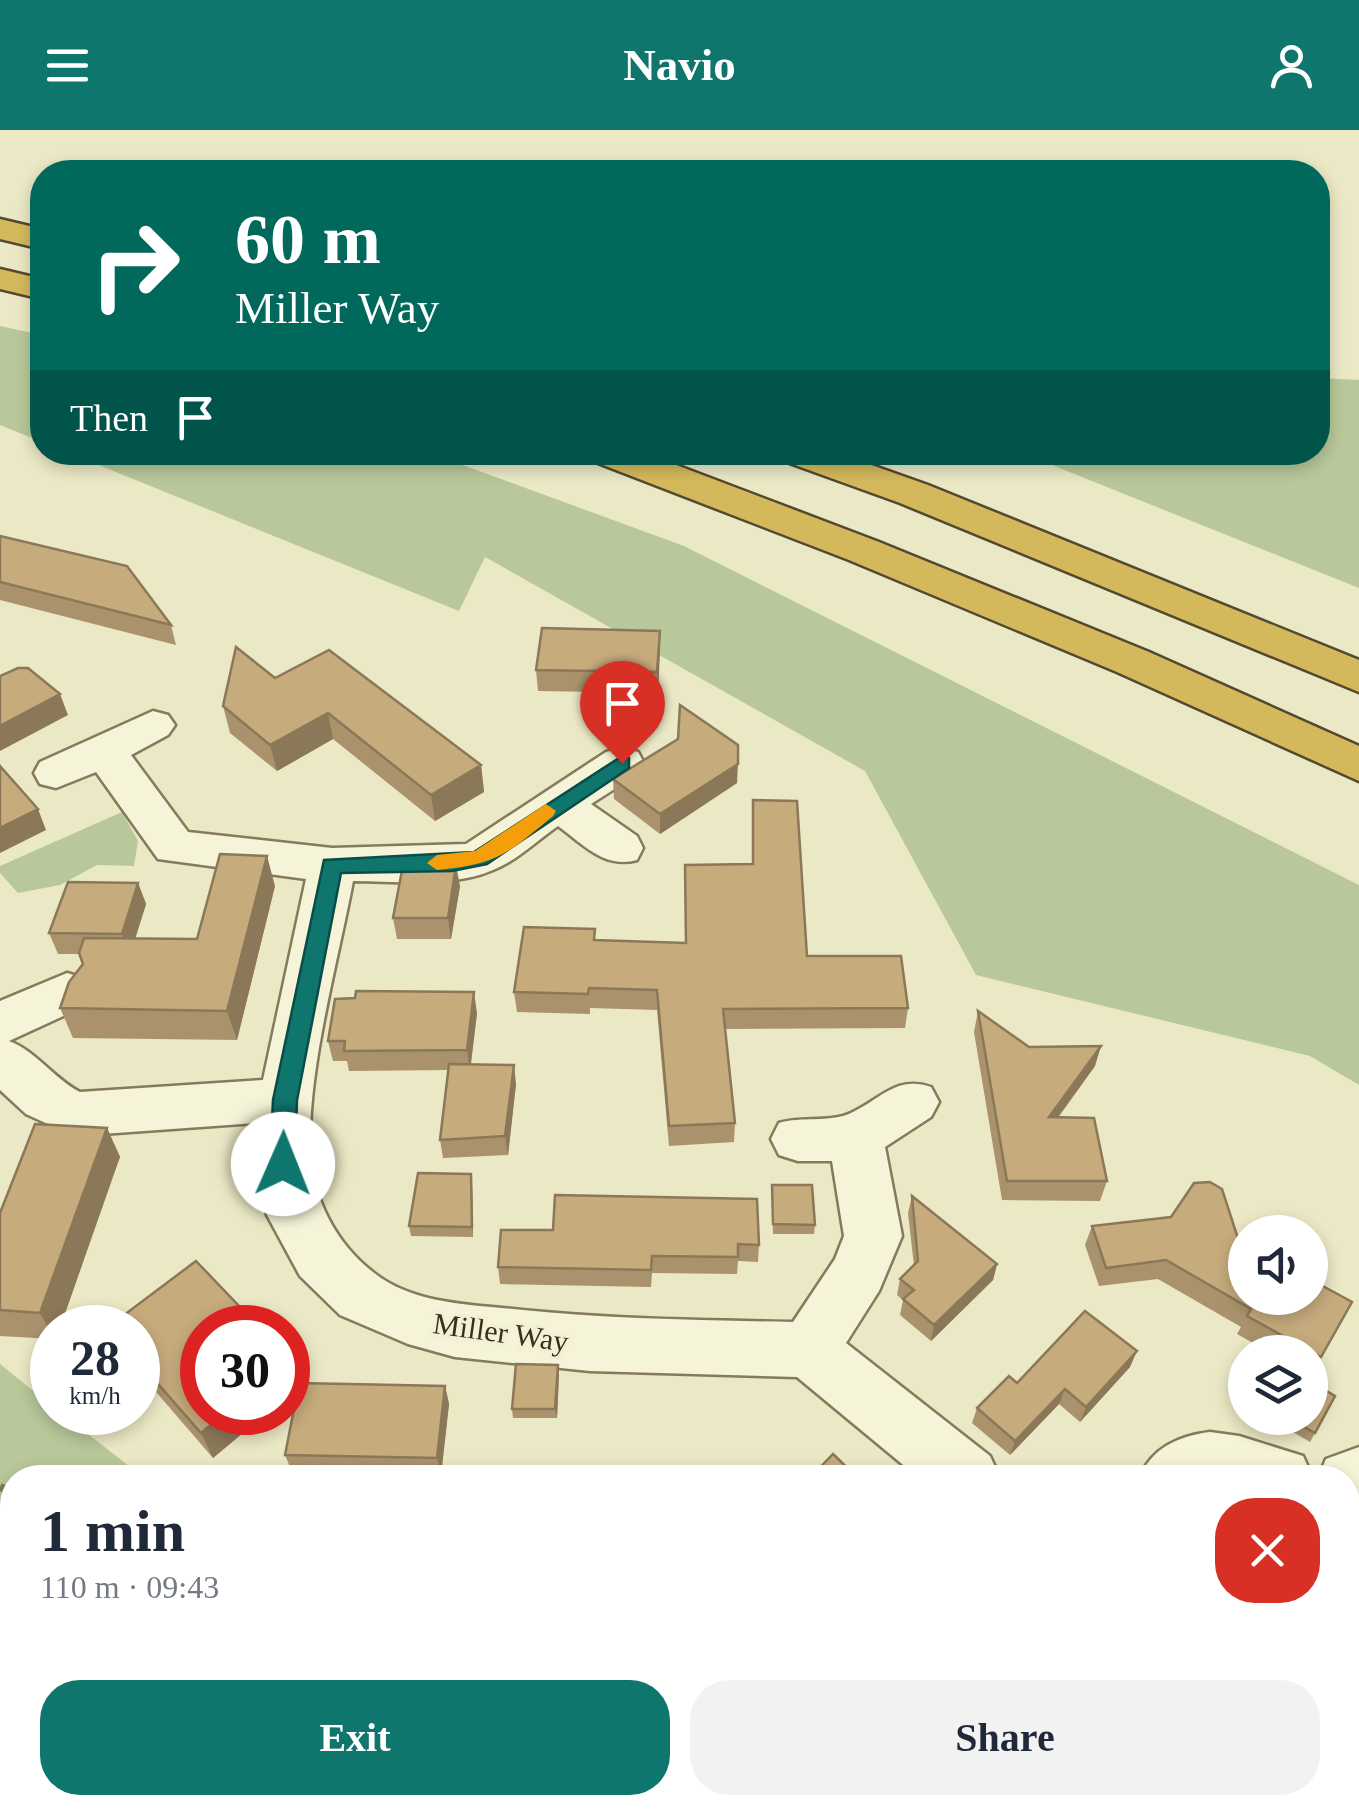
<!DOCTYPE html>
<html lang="en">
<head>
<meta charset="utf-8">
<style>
  body { margin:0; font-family:"Times New Roman",serif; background:#f2f2f3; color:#1f2937; height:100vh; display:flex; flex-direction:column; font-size:38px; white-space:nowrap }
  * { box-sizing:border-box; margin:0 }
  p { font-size:32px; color:#747a83 }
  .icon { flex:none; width:55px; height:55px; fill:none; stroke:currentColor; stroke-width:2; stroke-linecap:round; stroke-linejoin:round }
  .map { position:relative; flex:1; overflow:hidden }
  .side { position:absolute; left:0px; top:1335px; width:1360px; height:350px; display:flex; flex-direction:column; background:#fff; border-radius:40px 40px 0 0; box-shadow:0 5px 15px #0003 }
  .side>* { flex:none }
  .banner { position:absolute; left:30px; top:30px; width:1300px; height:305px; border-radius:40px; box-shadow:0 5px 15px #0003; background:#00695c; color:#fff; overflow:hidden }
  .fabs { position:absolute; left:1228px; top:1085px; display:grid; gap:20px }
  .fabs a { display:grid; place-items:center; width:100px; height:100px; border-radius:50%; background:#fff; box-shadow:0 5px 15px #0003; font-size:50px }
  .speed { position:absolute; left:30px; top:1175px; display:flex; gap:20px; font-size:50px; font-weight:700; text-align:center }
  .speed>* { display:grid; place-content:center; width:130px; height:130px; border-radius:50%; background:#fff; box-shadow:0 5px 15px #0003; line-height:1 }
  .speed small { font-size:25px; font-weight:400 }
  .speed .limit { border:15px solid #d22; background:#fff; color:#111 }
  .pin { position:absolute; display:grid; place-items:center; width:85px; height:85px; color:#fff; margin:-102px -42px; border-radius:50% 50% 50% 0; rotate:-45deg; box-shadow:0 0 10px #0007 }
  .pin .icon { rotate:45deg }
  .me { position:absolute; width:110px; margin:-55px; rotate:1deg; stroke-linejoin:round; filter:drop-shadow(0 0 8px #0008) }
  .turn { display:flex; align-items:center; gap:35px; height:210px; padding:0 40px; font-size:45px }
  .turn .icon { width:130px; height:130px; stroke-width:2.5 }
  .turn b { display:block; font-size:70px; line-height:85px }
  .then { display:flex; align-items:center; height:95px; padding:0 40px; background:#0003; gap:20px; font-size:38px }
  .round { display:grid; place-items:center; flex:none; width:105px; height:105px; border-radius:40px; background:#f2f2f3 }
  .headline { display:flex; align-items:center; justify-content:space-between; height:170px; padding:0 40px }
  h1 { font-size:60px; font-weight:700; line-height:75px }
  .button { display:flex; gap:20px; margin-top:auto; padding:20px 40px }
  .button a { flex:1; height:115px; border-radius:40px; background:#0f766e; color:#fff; font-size:40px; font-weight:700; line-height:115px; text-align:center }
  .button a+a { background:#f2f2f3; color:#1f2937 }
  header { display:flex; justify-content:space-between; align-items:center; height:130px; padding:0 40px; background:#0f766e; color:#fff; font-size:45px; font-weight:700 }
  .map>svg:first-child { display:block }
  .green { fill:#b9c89a }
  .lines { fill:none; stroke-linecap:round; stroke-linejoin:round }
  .lane-casing { stroke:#857a5c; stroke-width:5 }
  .street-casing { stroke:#857a5c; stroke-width:5 }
  .highway-casing { stroke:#534830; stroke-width:5 }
  .path { stroke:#857a5c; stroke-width:8; stroke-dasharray:10 6; stroke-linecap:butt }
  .lane { fill:#f6f4d8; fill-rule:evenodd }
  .street { fill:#f6f4d8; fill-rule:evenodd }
  .highway { fill:#d4b95c; fill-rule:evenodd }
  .wall { fill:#aa936c }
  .shaded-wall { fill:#8b7858 }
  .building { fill:#c6ab7d; stroke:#8b7858; stroke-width:2.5 }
  .route { fill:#0f766e; stroke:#0a4d48; stroke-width:2.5 }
  .slow { fill:#f59e0b }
  .labels { text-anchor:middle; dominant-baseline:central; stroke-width:8; stroke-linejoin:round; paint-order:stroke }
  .street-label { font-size:30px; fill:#362f1f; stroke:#f3f0d4 }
</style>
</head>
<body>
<header><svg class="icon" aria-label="menu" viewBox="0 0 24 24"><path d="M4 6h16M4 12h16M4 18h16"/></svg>Navio<svg class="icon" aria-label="person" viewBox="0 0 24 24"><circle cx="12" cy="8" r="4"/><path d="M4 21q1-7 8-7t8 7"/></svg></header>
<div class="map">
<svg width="1359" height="1685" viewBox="0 0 1359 1685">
  <rect width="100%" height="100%" fill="#ebe8c5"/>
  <g class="green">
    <path d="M0 196 42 205V312L0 295Z"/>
    <path d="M1318 248 1359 250V458L1022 323 1318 322Z"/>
    <path d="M69 323H430L684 416 1359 755V955L1310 926 976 845 865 641 485 427 459 481Z"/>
    <path d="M122 682 138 711 134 736 97 735 60 755 18 763 0 743V736Z"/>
    <path d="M0 1234 52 1276V1282L61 1283 143 1347 12 1348V1547L0 1542Z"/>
    <path d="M1359 1394V1680L1347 1672 1348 1395Z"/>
    <path d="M235 1673H445L452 1685H245Z"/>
  </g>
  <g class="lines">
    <g class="lane-casing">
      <g id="lane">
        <path d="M0 1568 12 1573V1608L0 1604Z"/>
        <path d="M173 1672H213L218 1685H178Z"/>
      </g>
    </g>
    <g class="street-casing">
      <g id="street">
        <path d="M153 581 168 585 175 595 168 605 131 625 188 702 332 718 466 714 606 622 622 618 638 622 644 633 638 644 591 674 637 706 643 718 637 730C604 739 583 714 558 696 538 710 516 731 493 740 452 758 397 751 353 751 338 831 309 934 310 1013 310 1067 337 1118 381 1148 418 1173 470 1175 513 1179 606 1189 700 1190 793 1192L835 1129 844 1106 832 1031H798L779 1025 771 1009 779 993C801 986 830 993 851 983 880 970 896 945 931 957L939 972 931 987 885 1017 902 1106 879 1161 846 1213 990 1326 1000 1348H919L797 1247 590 1241 455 1227 408 1214 340 1185 300 1146 267 1085 255 1017 256 993 74 1006 26 984 0 960V871L67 843 85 848 92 862 85 876 9 911C35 920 54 949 80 962L263 950 306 749 158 729 96 642 56 658 40 654 34 643 40 632Z"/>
        <path d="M1210 1302 1239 1306 1303 1326 1313 1348H1139C1152 1318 1178 1306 1210 1302Z"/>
        <path d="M1359 1317V1377L1348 1382V1348H1318L1326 1329Z"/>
        <path d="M1174 1672H1246L1242 1685H1170Z"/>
      </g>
    </g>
    <g class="highway-casing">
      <g id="highway">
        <path d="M0 89 42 99V119L0 109Z"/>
        <path d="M0 139 42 149V169L0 159Z"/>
        <path d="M584 322H642L879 412 1149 522 1359 616V651L1117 542 849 430 590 330Z"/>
        <path d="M775 322H835L928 355 1359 530V562L900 373 781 330Z"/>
      </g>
    </g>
    <g class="path">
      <path d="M0 1357 12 1362"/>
      <path d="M363 1672 370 1685"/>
    </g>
    <use href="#lane" class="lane"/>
    <use href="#street" class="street"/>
    <use href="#highway" class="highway"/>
  </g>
  <g class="wall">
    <path d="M0 406 171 495 176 515 0 470Z"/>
    <path d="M660 501 658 563 538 561 536 540Z"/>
    <path d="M275 548 481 635 484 662 435 691 333 609 277 641 230 603 223 576Z"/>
    <path d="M613 649 737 653 660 704 614 669Z"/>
    <path d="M753 670 807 826 908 878 905 898 725 899 735 993 734 1012 669 1016 657 880 590 878V884L517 882 514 862 596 810 686 813 752 734Z"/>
    <path d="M138 753 146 774 135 809H197L275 756 237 910 73 908 60 878 83 834 80 824H58L49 803Z"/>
    <path d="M460 756 451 809H397L393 788Z"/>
    <path d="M978 881 1029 917 1095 936 1058 988 1107 1051 1100 1071 1002 1070 974 902Z"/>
    <path d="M477 883 471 934 516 954 508 1025 443 1028 440 1010 449 940 349 941 347 931H333L328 911Z"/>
    <path d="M107 998 120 1027 52 1198V1209L0 1206V1083Z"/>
    <path d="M472 1054 473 1107 411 1106 409 1096Z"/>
    <path d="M772 1055 815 1095 814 1104H773Z"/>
    <path d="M912 1066 997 1134 993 1150 931 1211 900 1185 903 1170 897 1165 900 1149 914 1136 908 1083Z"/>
    <path d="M1092 1096 1245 1168 1321 1227 1310 1245V1222H1269L1237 1204 1241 1197 1158 1149 1099 1156 1085 1115Z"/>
    <path d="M501 1100 759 1115 758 1132 738 1131 737 1144 652 1143 651 1157 500 1154 498 1137Z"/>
    <path d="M138 1198 202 1282H268L213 1328 138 1241Z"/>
    <path d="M288 1226 300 1253 445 1256 449 1274 441 1345 292 1342 285 1325 298 1258 288 1267Z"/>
    <path d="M1130 1237 1080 1292 1059 1274 1010 1325 972 1293 977 1278 1017 1253Z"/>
    <path d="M559 1244 557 1288H513L512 1279Z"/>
    <path d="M1269 1288H1310L1315 1303 1310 1312Z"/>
    <path d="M621 1672H653L641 1685H632Z"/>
    <path d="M1039 1672H1068L1059 1685H1053Z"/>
  </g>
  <g class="shaded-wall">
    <path d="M660 501V522L658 563 657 542Z"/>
    <path d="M60 564 68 585 0 621V596Z"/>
    <path d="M328 583 333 609 277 641 270 615Z"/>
    <path d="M738 634 737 653 660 704V684Z"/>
    <path d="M481 635 484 662 435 691 431 665Z"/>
    <path d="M38 679 46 700 0 723V698Z"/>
    <path d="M267 726 275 756 237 910 227 881Z"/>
    <path d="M456 735 460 756 451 809 448 788Z"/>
    <path d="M138 753 146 774 130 825 122 804Z"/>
    <path d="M474 862 477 883 470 940 467 920Z"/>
    <path d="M1101 916 1095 936 1043 1007 1049 987Z"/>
    <path d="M514 935 516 954 508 1025 505 1006Z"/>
    <path d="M107 998 120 1027 60 1198H52V1204L40 1183Z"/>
    <path d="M471 1044 472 1054 473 1107 472 1097Z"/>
    <path d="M997 1134 993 1150 931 1211 934 1195Z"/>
    <path d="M1137 1221 1130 1237 1080 1292 1086 1277Z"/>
    <path d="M291 1230 301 1256 288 1267V1233Z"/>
    <path d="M558 1235 559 1244 557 1288 555 1279Z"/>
    <path d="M445 1256 449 1274 441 1345 437 1328Z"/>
    <path d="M1065 1259 1059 1274 1010 1325 1015 1311Z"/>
    <path d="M226 1282H268L213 1328 201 1303Z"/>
    <path d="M637 1672H653L641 1685H636V1674Z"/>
  </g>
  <g class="building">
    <path d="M0 406 127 436 171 495 0 452Z"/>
    <path d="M542 498 660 501 657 542 536 540Z"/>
    <path d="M236 517 275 548 329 520 481 635 431 665 328 583 270 615 223 576Z"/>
    <path d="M18 538H28L60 564 0 596V546Z"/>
    <path d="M680 575 738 615V634L660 684 613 649 678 609Z"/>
    <path d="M0 636 38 679 0 698Z"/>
    <path d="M753 670 797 671 807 826H901L908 878 723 879 735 993 669 996 657 860 589 858 588 864 514 862 524 797 595 799 594 810 686 813 685 735 753 734Z"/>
    <path d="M220 724 267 726 227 881 60 878 69 852 83 834 79 823 84 808 197 809Z"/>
    <path d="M403 735H456L448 788H393Z"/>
    <path d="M68 752 138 753 122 804 49 803Z"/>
    <path d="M356 861 474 862 467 920 344 921 345 911H328L335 869 355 868Z"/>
    <path d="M978 881 1029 917 1101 916 1049 987 1094 988 1107 1051H1007Z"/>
    <path d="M449 934 514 935 505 1006 440 1010Z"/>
    <path d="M35 994 107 998 40 1183 0 1180V1083Z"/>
    <path d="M418 1043 471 1044 472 1097 409 1096Z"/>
    <path d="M1210 1052 1222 1059 1245 1130V1168H1310V1149L1352 1172 1321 1227 1247 1186 1251 1179 1166 1130 1106 1138 1092 1096 1171 1087 1194 1053Z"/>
    <path d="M772 1055H812L815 1095 773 1094Z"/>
    <path d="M555 1065 757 1069 759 1115 738 1114V1127L652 1126 651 1140 498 1137 501 1100H553Z"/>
    <path d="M912 1066 997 1134 934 1195 903 1169 914 1160 900 1149 918 1131Z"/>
    <path d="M196 1131 260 1198H202V1282H226L201 1303 138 1231V1198L108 1197Z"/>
    <path d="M1085 1181 1137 1221 1086 1277 1065 1259 1015 1311 977 1278 1009 1246 1017 1253Z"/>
    <path d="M516 1234 558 1235 555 1279H512Z"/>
    <path d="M1310 1251 1335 1266 1315 1303 1289 1288H1310Z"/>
    <path d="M299 1253 445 1256 437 1328 285 1325Z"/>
    <path d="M833 1324 858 1348H810Z"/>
  </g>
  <path class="route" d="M622 626 629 628V638L487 734 452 741 341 743 297 970 295 1034 292 1041 283 1044 274 1041 270 1034 273 970 324 730 474 722Z"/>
  <path class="slow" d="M546 674 556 681 553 686C507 724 499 734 437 740L427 733 437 725 475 721Z"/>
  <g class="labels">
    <g class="street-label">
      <text transform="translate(501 1202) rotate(8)">Miller Way</text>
    </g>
  </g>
</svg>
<div class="fabs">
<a><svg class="icon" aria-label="sound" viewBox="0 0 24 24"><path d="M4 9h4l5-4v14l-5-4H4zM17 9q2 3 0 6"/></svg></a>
<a><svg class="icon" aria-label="layers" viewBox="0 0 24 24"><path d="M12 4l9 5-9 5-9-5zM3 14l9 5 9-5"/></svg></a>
</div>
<div class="speed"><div>28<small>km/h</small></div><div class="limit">30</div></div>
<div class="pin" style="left:622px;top:633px;background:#d93025"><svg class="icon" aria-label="arrive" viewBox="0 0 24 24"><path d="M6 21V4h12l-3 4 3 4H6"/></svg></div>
<svg class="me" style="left:283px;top:1034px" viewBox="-20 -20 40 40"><circle r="19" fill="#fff"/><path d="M0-13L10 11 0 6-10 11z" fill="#0f766e"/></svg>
<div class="banner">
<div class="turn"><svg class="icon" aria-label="right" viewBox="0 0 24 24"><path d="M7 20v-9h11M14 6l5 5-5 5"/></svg><div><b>60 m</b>Miller Way</div></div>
<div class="then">Then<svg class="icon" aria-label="arrive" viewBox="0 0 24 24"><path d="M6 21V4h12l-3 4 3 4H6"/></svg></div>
</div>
<section class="side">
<div class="headline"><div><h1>1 min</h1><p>110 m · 09:43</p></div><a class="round" style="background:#d93025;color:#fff"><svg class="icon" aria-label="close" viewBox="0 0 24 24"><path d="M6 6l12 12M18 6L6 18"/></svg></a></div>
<div class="button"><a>Exit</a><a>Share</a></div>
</section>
</div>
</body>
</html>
